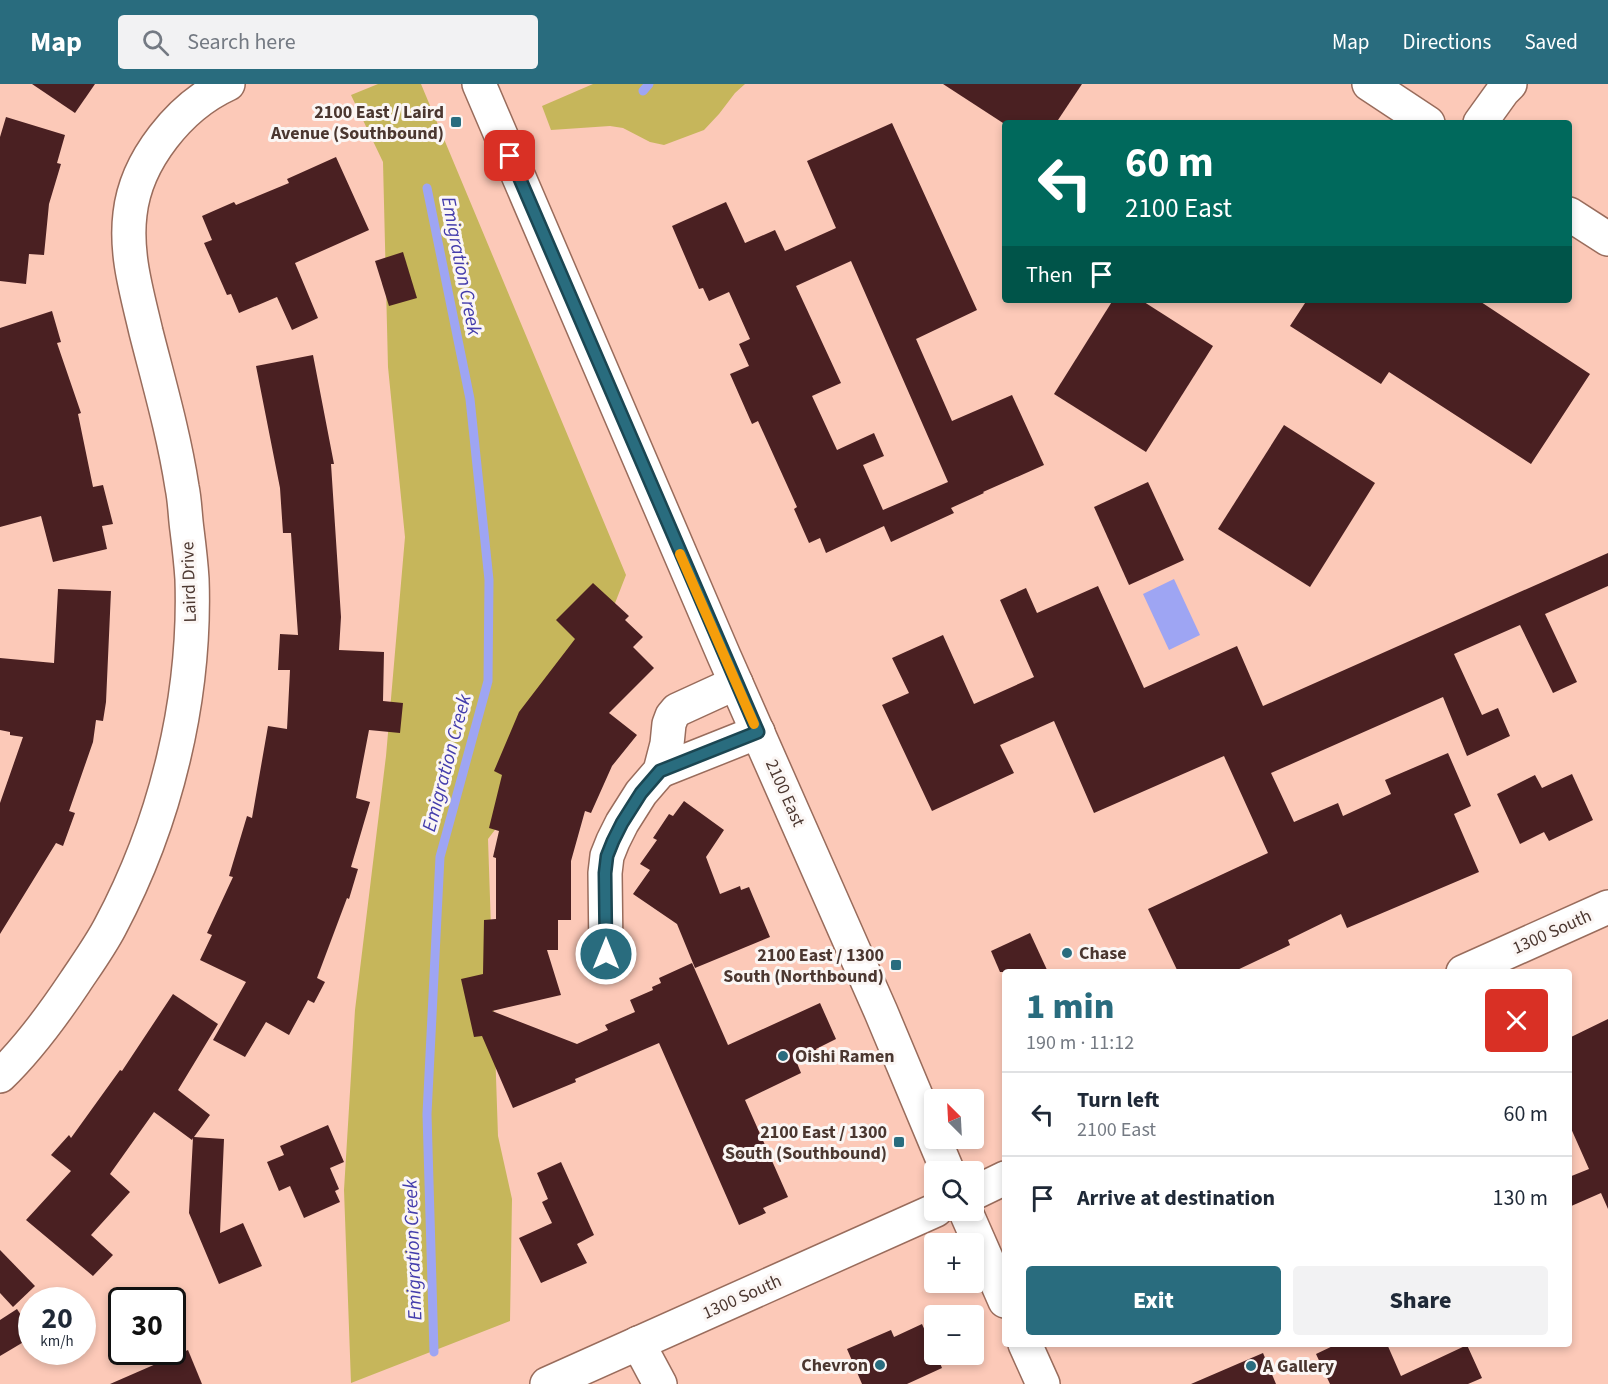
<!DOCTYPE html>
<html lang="en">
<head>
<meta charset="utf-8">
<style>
  body { margin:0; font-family:"Source Sans 3",sans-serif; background:#f2f2f3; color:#1f2937; height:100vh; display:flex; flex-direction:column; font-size:22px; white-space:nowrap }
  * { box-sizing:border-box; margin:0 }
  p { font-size:20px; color:#747a83 }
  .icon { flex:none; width:33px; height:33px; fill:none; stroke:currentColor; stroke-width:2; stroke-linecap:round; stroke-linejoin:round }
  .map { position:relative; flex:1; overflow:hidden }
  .drawer { position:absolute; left:1002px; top:885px; width:570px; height:378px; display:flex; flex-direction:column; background:#fff; border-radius:6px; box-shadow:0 3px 9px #0003 }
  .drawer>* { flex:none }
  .banner { position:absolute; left:1002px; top:36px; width:570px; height:183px; border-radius:6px; box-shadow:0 3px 9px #0003; background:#00695c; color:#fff; overflow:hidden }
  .needle { width:39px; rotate:336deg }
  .controls { position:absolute; left:924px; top:1005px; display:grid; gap:12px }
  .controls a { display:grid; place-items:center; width:60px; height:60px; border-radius:6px; background:#fff; box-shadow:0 3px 9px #0003; font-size:30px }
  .speed { position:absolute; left:18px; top:1203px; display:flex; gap:12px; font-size:30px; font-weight:700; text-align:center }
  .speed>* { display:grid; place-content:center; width:78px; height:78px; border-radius:50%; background:#fff; box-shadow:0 3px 9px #0003; line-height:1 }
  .speed small { font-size:15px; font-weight:400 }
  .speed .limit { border:3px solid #111; border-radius:9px; background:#fff; color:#111 }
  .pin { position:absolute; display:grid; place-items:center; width:51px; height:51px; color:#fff; margin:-26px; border-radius:12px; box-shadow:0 3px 9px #0006 }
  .me { position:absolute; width:66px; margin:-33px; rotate:0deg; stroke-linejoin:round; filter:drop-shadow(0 0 4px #0008) }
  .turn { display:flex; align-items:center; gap:21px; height:126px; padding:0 24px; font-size:27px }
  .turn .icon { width:78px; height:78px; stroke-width:2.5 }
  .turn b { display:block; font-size:42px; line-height:51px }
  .then { display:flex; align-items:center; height:57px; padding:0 24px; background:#0003; gap:12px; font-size:22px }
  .round { display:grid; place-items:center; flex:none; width:63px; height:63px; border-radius:6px; background:#f2f2f3 }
  .headline { display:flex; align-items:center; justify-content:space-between; height:102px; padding:0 24px }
  h1 { font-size:36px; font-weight:800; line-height:45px; color:#296c7e }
  .button { display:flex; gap:12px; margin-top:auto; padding:12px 24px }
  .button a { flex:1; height:69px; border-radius:6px; background:#296c7e; color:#fff; font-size:24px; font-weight:800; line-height:69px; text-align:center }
  .button a+a { background:#f2f2f3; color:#1f2937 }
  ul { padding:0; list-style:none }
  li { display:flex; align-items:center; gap:18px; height:84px; padding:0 24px; border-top:2px solid #e0e1e3 }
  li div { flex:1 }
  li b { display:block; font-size:22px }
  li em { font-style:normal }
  header { display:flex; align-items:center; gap:36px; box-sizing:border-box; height:84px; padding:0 30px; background:#296c7e; color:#fff }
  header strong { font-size:28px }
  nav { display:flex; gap:33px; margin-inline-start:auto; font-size:21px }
  .search { width:420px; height:54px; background:#f2f2f3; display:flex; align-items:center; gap:15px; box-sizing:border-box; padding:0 21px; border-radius:6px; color:#747a83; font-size:22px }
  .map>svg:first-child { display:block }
  .green { fill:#c6b65b }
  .water { fill:#9ea5f3 }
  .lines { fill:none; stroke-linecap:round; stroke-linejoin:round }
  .stream { stroke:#9ea5f3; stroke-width:9 }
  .building { fill:#4a2022; fill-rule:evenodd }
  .minor-casing { stroke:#996c5c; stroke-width:36 }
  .tertiary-casing { stroke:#996c5c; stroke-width:36 }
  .primary-casing { stroke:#996c5c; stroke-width:36 }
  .minor { stroke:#fff; stroke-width:33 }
  .tertiary { stroke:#fff; stroke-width:33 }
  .primary { stroke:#fff; stroke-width:33 }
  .route-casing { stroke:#1b4652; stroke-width:15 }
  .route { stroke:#296c7e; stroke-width:10 }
  .slow { stroke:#f59e0b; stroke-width:10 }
  .poi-dot { fill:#296c7e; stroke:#fbf6f4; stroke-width:2 }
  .labels { text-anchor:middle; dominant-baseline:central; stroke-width:6; stroke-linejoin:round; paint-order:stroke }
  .poi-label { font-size:18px; font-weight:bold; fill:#4b3730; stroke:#fbf6f4; text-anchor:end }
  .street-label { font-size:18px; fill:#4b3730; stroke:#fbf6f4 }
  .water-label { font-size:20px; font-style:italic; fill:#443dac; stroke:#fbf6f4 }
</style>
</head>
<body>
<header>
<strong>Map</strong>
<div class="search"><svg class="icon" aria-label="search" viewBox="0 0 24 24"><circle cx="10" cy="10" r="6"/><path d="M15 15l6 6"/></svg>Search here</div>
<nav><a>Map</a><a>Directions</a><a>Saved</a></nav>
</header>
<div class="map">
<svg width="1608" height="1300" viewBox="0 0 1608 1300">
  <rect width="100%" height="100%" fill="#fcc9b8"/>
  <g class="green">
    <path d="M378 0H421L626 491 560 660 488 755 498 1052 512 1115 510 1237 351 1299 344 1106 355 926 386 672 405 453 388 283 383 78 351 11Z"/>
    <path d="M593 0H745L735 9 719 30 704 46 664 61 650 58 623 44 610 42 551 46 542 22Z"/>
  </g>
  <path class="water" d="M1174 495 1200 551 1169 566 1143 510Z"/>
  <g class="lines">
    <g class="stream">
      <path d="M643 7 649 0"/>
      <path d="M427 104 470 315 489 496 488 597 440 773 427 1030 434 1268"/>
    </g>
  </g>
  <g class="building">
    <path d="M32 0H95L75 29Z"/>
    <path d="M943 0H1082L1056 39H1003Z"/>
    <path d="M6 33 65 51 57 79 61 80 49 120 44 171 29 170 26 200 0 197V53Z"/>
    <path d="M892 39 977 226 916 255 952 337 1012 311 1044 381 983 408 984 409 951 424 954 429 891 458 884 442 826 469 820 454 809 459 794 425 797 423 758 337 752 340 730 290 749 282 739 260 750 255 729 208 709 217 703 204 699 205 672 142 726 118 745 159 775 146 785 167 836 144 807 77ZM851 177 948 398 883 426 863 381 884 372 874 349 837 366 812 312 841 299 796 202Z"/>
    <path d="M336 73 369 146 295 179 318 234 292 246 277 213 239 229 231 210 227 211 204 159 212 156 202 132 234 118 236 121 289 99 287 95Z"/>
    <path d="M403 168 417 214 389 222 375 177Z"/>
    <path d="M1113 216H1141L1213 262 1146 368 1054 310Z"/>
    <path d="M1307 216H1478L1590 290 1531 380 1389 288 1381 300 1290 242Z"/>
    <path d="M52 227 61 258 57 259 81 329 78 330 93 403 103 401 113 440 102 442 107 465 53 478 41 432 0 443V244Z"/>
    <path d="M313 271 334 380H331L341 533 339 566 384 568 383 617 403 619 400 649 369 646 356 714 370 718 351 783 358 785 349 815 347 814 317 894 325 898 314 919 308 916 289 951 266 938 245 973 213 956 246 898 200 876 212 851 207 849 233 793 229 792 247 732 252 734 268 642 287 645 290 586H278L280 550 298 551 291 449H283L280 404 256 282Z"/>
    <path d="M1284 341 1375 399 1310 503 1218 445Z"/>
    <path d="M1148 398 1184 476 1129 501 1094 423Z"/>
    <path d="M1608 469V502L1545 530 1577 598 1553 609 1520 541 1454 570 1482 631 1498 624 1510 652 1467 672 1443 613 1271 689 1294 738 1338 719 1343 732 1391 710 1385 696 1448 669 1471 722 1454 730 1479 788 1347 844 1341 830 1288 856 1290 861 1233 888H1178L1148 825 1268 769 1224 672 1094 729 1054 637 1000 661 1014 689 932 727 882 621 909 609 892 574 943 551 974 620 1034 593 1000 516 1026 504 1037 529 1098 502 1144 604 1237 562 1263 622Z"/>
    <path d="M593 499 629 532 625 536 643 553 633 563 654 584 609 629 637 651 612 682 591 729 585 727 571 777V836H558V866H547L561 911 492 927 577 960 608 946 605 941 635 928 630 916 653 906 652 903 661 899 659 894 692 879 728 961 820 919 836 955 816 965 818 969 797 979 801 989 745 1016 788 1113 763 1124 766 1129 739 1141 659 959 575 995 576 998 513 1024 482 952 474 953 461 895 483 890 484 836 496 835V774L493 773 499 747 489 744 502 691 494 687 519 628 575 555 556 536Z"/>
    <path d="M58 505 111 507 106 618 103 637 96 636 93 658 69 727 75 729 63 762 56 759 0 850V719L23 653 10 651V648L0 646V574L54 579Z"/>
    <path d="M1572 690 1593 736 1549 757 1544 748 1520 760 1497 710 1535 691 1542 704Z"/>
    <path d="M684 717 724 746 706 773 720 810 740 802 741 806 749 803 770 853 695 884 677 840 633 810 650 786 640 780 657 756 653 754 669 730 673 732Z"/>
    <path d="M1030 849 1048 888H1000L991 867Z"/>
    <path d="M173 910 218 940 178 1006 210 1031 194 1053 224 1055 220 1149 243 1139 262 1182 219 1200 189 1129 193 1054 192 1056 154 1028 110 1090 130 1108 91 1151 113 1171 93 1192 26 1136 71 1087 51 1071 69 1051 71 1054 120 986 122 987Z"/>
    <path d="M1608 935V1125L1601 1109 1569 1123V1093L1589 1085 1569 1040V954Z"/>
    <path d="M328 1041 344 1078 330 1084 339 1105 335 1107 340 1118 304 1134 290 1102 279 1107 267 1078 284 1071 280 1062Z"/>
    <path d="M561 1078 594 1151 577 1160 587 1179 541 1199 519 1154 552 1139 542 1118 548 1115 537 1089Z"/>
    <path d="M0 1166 35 1202 13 1223 0 1209Z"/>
    <path d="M17 1225 32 1248V1253L0 1272V1236Z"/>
    <path d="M922 1240 934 1267V1270H936L942 1284 907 1300H862L847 1265 891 1246 894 1253Z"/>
    <path d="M1337 1260H1387L1401 1292 1467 1261 1482 1294 1468 1300H1330L1316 1270Z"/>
    <path d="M188 1266 202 1300H110Z"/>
    <path d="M1263 1269 1276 1300H1191Z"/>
  </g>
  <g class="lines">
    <g class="minor-casing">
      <g id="minor">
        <path d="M1480 39 1503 7 1510 0"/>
        <path d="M660 687 758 648"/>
        <path d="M606 870 605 789 607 772 613 757 622 739 641 709 660 687 667 660 669 640 672 632 677 626 736 599"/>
        <path d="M0 992C29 964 53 931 75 898 87 880 100 862 110 843 166 738 196 614 192 495 191 479 189 462 187 446 185 432 185 417 182 403 174 351 159 299 146 248 137 209 125 170 130 130 136 76 180 22 228 0"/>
        <path d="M638 1259 660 1300"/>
      </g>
    </g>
    <g class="tertiary-casing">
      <g id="tertiary">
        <path d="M479 0 724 572 881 928 948 1088"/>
        <path d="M1463 888 1608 823"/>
        <path d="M974 1109 1005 1094"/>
        <path d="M965 1126 1005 1217"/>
        <path d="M1025 1260 1043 1300"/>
        <path d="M547 1300 936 1126"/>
      </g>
    </g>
    <g class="primary-casing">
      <g id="primary">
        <path d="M1369 0 1428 39"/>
        <path d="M1569 130 1608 155"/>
      </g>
    </g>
    <use href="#minor" class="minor"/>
    <use href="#tertiary" class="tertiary"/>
    <use href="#primary" class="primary"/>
  </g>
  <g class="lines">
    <g class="route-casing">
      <path id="route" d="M510 72 758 648 660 687 641 709 622 739 613 757 607 772 605 789 606 870"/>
    </g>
    <use href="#route" class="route"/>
    <path class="slow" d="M680 470 754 640"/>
  </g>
  <g class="poi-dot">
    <rect x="450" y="32" width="12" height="12" rx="3"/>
    <circle cx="1067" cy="869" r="6"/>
    <rect x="890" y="875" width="12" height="12" rx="3"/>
    <circle cx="783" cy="972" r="6"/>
    <rect x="893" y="1052" width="12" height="12" rx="3"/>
    <circle cx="880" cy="1281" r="6"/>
    <circle cx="1251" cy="1282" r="6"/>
  </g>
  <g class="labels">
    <g class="poi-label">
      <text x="444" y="28">2100 East / Laird<tspan x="444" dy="21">Avenue (Southbound)</tspan></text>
      <text x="1079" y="869" text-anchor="start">Chase</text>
      <text x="884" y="871">2100 East / 1300<tspan x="884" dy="21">South (Northbound)</tspan></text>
      <text x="795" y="972" text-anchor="start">Oishi Ramen</text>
      <text x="887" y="1048">2100 East / 1300<tspan x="887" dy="21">South (Southbound)</tspan></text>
      <text x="868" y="1281">Chevron</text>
      <text x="1263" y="1282" text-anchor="start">A Gallery</text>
    </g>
    <g class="street-label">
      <text transform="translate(189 498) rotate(-92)">Laird Drive</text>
      <text transform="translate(785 709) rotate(66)">2100 East</text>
      <text transform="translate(1552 848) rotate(-24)">1300 South</text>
      <text transform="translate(742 1213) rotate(-24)">1300 South</text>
    </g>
    <g class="water-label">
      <text transform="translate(461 182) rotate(79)">Emigration Creek</text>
      <text transform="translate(447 679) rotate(-75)">Emigration Creek</text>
      <text transform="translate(413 1166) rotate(-92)">Emigration Creek</text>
    </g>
  </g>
</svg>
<div class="controls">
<a><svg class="needle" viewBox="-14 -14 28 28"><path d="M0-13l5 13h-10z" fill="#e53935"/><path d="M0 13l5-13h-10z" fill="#747a83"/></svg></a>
<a><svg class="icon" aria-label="search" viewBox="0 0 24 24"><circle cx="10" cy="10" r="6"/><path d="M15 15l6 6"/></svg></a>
<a>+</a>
<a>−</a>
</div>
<div class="speed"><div>20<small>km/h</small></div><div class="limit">30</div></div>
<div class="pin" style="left:510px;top:72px;background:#d93025"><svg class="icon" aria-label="arrive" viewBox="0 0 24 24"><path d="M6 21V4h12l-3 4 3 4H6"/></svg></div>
<svg class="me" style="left:606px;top:870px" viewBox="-20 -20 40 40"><circle r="17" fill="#296c7e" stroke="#fff" stroke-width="3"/><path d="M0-11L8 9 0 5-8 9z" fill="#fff"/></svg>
<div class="banner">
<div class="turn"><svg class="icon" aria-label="left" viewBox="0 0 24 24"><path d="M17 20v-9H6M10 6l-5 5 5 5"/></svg><div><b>60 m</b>2100 East</div></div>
<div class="then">Then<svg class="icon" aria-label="arrive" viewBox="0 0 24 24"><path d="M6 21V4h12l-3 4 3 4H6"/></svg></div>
</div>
<section class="drawer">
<div class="headline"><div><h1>1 min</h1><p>190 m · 11:12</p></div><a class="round" style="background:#d93025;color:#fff"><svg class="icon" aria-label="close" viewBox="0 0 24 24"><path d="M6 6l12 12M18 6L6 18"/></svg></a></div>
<ul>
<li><svg class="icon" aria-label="left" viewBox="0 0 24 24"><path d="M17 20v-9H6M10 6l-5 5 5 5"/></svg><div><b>Turn left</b><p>2100 East</p></div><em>60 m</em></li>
<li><svg class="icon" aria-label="arrive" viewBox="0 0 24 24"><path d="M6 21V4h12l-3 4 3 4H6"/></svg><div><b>Arrive at destination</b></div><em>130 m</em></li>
</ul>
<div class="button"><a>Exit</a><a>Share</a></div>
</section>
</div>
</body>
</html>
